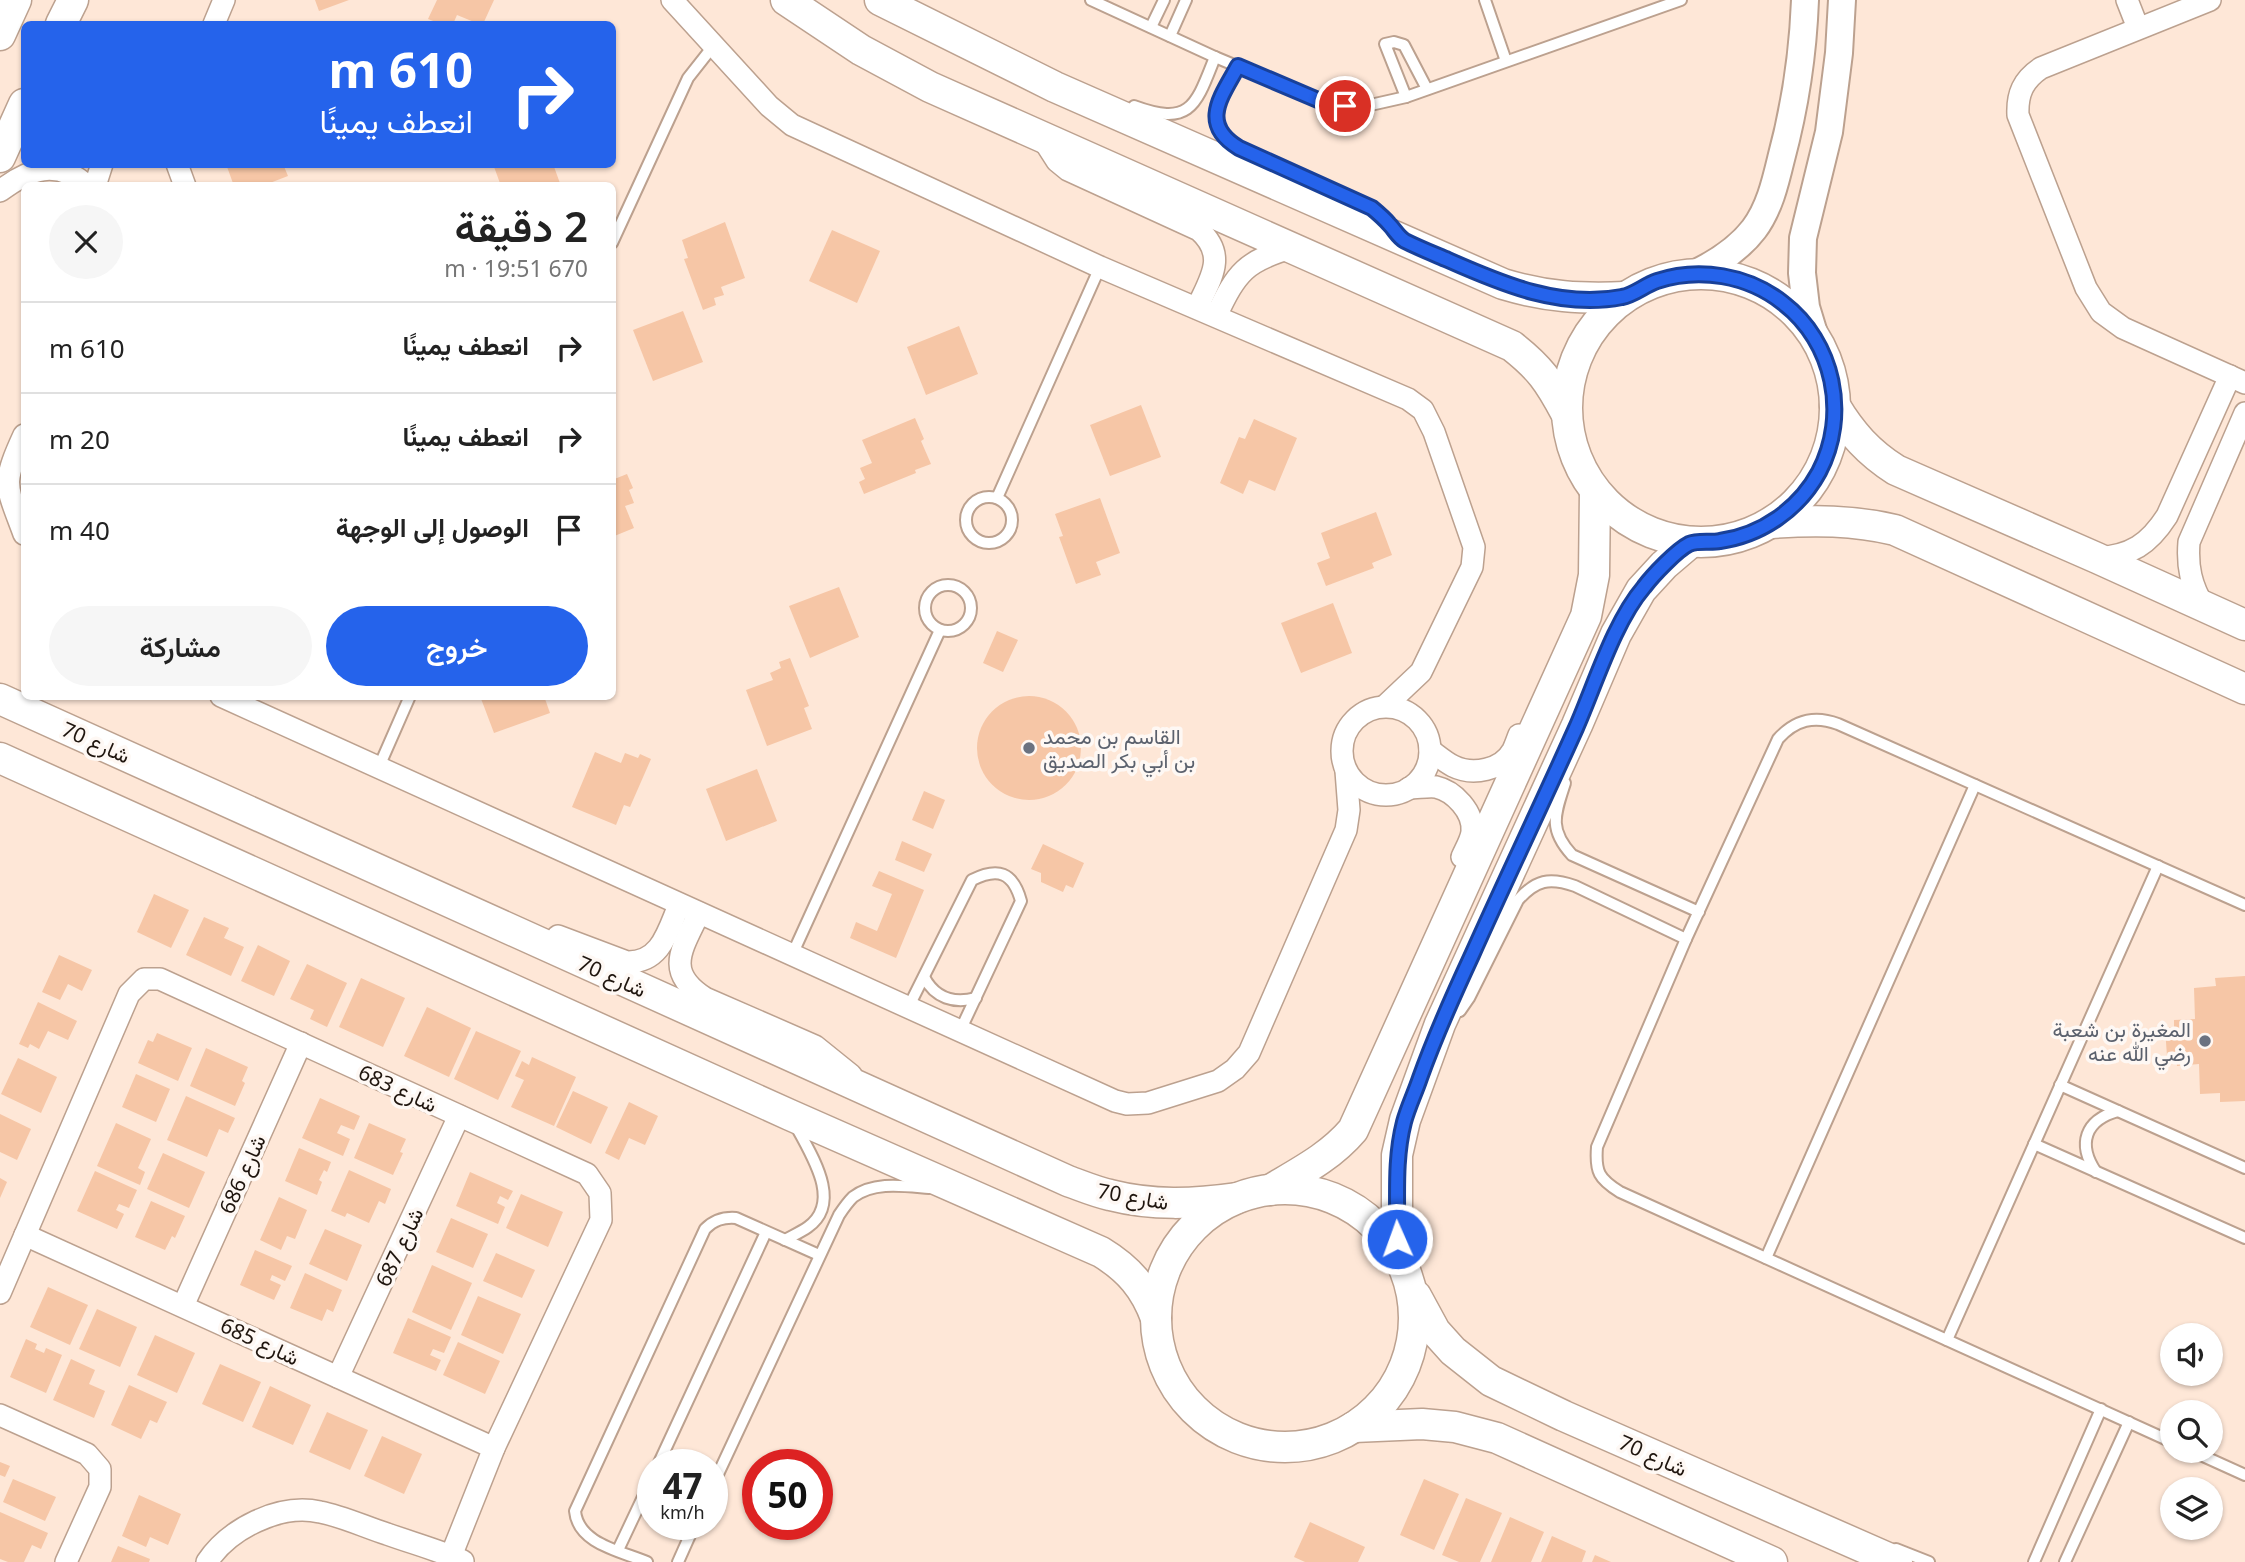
<!DOCTYPE html>
<html lang="ar">
<head>
<meta charset="utf-8">
<style>
  body { margin:0; font-family:"Noto Sans",Vazirmatn,sans-serif; background:#f6f6f6; color:#222; direction:rtl; height:100vh; display:flex; flex-direction:column; font-size:26px; white-space:nowrap }
  * { box-sizing:border-box; margin:0 }
  p { font-size:23px; color:#767676 }
  .icon { flex:none; width:38px; height:38px; fill:none; stroke:currentColor; stroke-width:2; stroke-linecap:round; stroke-linejoin:round }
  .map { position:relative; flex:1; overflow:hidden; direction:ltr }
  .panel { position:absolute; left:21px; top:182px; width:595px; height:518px; display:flex; flex-direction:column; background:#fff; border-radius:10px; box-shadow:0 2px 5px #0004; direction:rtl }
  .panel>* { flex:none }
  .top-card { position:absolute; left:21px; top:21px; width:595px; height:147px; border-radius:10px; box-shadow:0 2px 5px #0004; direction:rtl; background:#2563eb; color:#fff; overflow:hidden }
  .controls { position:absolute; left:2160px; top:1323px; display:grid; gap:14px }
  .controls a { display:grid; place-items:center; width:63px; height:63px; border-radius:50%; background:#fff; box-shadow:0 2px 5px #0004; font-size:35px }
  .speed { position:absolute; left:637px; top:1449px; display:flex; gap:14px; font-size:35px; font-weight:700; text-align:center }
  .speed>* { display:grid; place-content:center; width:91px; height:91px; border-radius:50%; background:#fff; box-shadow:0 2px 5px #0004; line-height:1 }
  .speed small { font-size:18px; font-weight:400 }
  .speed .limit { border:10px solid #d22; background:#fff; color:#111 }
  .pin { position:absolute; display:grid; place-items:center; width:60px; height:60px; color:#fff; margin:-30px; border:4px solid #fff; border-radius:50%; box-shadow:0 2px 7px #0007 }
  .me { position:absolute; width:77px; margin:-38px; rotate:358deg; stroke-linejoin:round; filter:drop-shadow(0 0 5px #0008) }
  .turn { display:flex; align-items:center; gap:24px; height:147px; padding:0 28px; font-size:32px }
  .turn .icon { width:91px; height:91px; stroke-width:2.5 }
  .turn b { display:block; font-size:49px; line-height:60px }
  .round { display:grid; place-items:center; flex:none; width:74px; height:74px; border-radius:37px; background:#f6f6f6 }
  .summary { display:flex; align-items:center; justify-content:space-between; height:119px; padding:0 28px }
  h1 { font-size:42px; font-weight:600; line-height:52px }
  .action { display:flex; gap:14px; margin-top:auto; padding:14px 28px }
  .action a { flex:1; height:80px; border-radius:42px; background:#2563eb; color:#fff; font-size:28px; font-weight:600; line-height:80px; text-align:center }
  .action a+a { background:#f6f6f6; color:#222 }
  ul { padding:0; list-style:none }
  li { display:flex; align-items:center; gap:21px; height:91px; padding:0 28px; border-top:2px solid #e0e0e0 }
  li div { flex:1 }
  li b { display:block; font-size:26px }
  li em { font-style:normal }
  .map>svg:first-child { display:block }
  .building { fill:#f6c6a6 }
  .lines { fill:none; stroke-linecap:round; stroke-linejoin:round }
  .service-casing { stroke:#bca18f; stroke-width:14 }
  .minor-casing { stroke:#bca18f; stroke-width:24 }
  .tertiary-casing { stroke:#bca18f; stroke-width:30 }
  .secondary-casing { stroke:#bca18f; stroke-width:33 }
  .service { stroke:#fff; stroke-width:10 }
  .minor { stroke:#fff; stroke-width:21 }
  .tertiary { stroke:#fff; stroke-width:26 }
  .secondary { stroke:#fff; stroke-width:30 }
  .route-casing { stroke:#184099; stroke-width:18 }
  .route { stroke:#2563eb; stroke-width:12 }
  .worship-dot { fill:#6b7280; stroke:#fef8f4; stroke-width:2.5 }
  .labels { text-anchor:middle; dominant-baseline:central; stroke-width:7; stroke-linejoin:round; paint-order:stroke }
  .worship-label { font-size:21px; fill:#5b616d; stroke:#fef8f4; text-anchor:start }
  .street-label { font-size:21px; fill:#1f150e; stroke:#fef8f4 }
</style>
</head>
<body>
<div class="map">
<svg width="2245" height="1562" viewBox="0 0 2245 1562">
  <rect width="100%" height="100%" fill="#fee7d7"/>
  <g class="building">
    <path d="M315 0H349L319 11Z"/>
    <path d="M437 0H494L483 24H479L457 15 453 24 442 22 441 24 428 19Z"/>
    <path d="M226 164H283L288 176 262 186H234Z"/>
    <path d="M493 164H553L561 186H501Z"/>
    <path d="M725 222 745 278 721 287 724 295 714 298 716 305 703 310 684 259 688 258 682 240Z"/>
    <path d="M832 230 880 251 857 303 809 281Z"/>
    <path d="M683 311 703 362 653 381 633 330Z"/>
    <path d="M959 326 978 374 926 395 907 347Z"/>
    <path d="M1141 405 1161 457 1110 476 1090 425Z"/>
    <path d="M915 418 924 439 921 441 931 464 915 470 916 473 864 494 859 482 865 479 860 468 872 463 862 440Z"/>
    <path d="M1254 419 1297 438 1275 491 1249 480 1243 494 1220 483 1239 437 1245 439Z"/>
    <path d="M627 474 633 488 629 490 634 503 625 506 634 528 612 537V480Z"/>
    <path d="M1100 498 1120 553 1096 562 1101 575 1076 584 1059 537 1063 536 1055 514Z"/>
    <path d="M1376 512 1392 555 1372 563 1374 568 1326 586 1317 563 1330 558 1321 533Z"/>
    <path d="M839 587 859 637 810 658 789 606Z"/>
    <path d="M1333 603 1352 653 1301 673 1281 623Z"/>
    <path d="M997 631 1018 640 1003 672 983 663Z"/>
    <path d="M790 658 809 706 804 708 812 729 767 746 746 690 773 680 770 673 781 668 779 662Z"/>
    <circle cx="1029" cy="748" r="52"/>
    <path d="M480 696H544L550 713 494 733Z"/>
    <path d="M595 752 621 763 625 753 638 758 640 754 651 759 630 807 624 805 616 825 572 807Z"/>
    <path d="M757 769 777 821 726 841 706 789Z"/>
    <path d="M924 791 945 800 933 829 912 820Z"/>
    <path d="M902 841 932 854 924 872 895 860Z"/>
    <path d="M1043 844 1084 863 1073 888 1066 885 1063 892 1041 882V873L1031 869Z"/>
    <path d="M879 871 924 890 896 958 850 938 856 922 877 931 892 894 872 886Z"/>
    <path d="M154 894 189 910 171 948 137 932Z"/>
    <path d="M204 917 229 928 224 938 244 947 231 976 186 955Z"/>
    <path d="M258 945 290 961 274 996 241 981Z"/>
    <path d="M59 955 92 970 82 991 68 984 60 1000 42 992Z"/>
    <path d="M307 964 347 983 327 1027 310 1019 314 1010 290 999Z"/>
    <path d="M2245 976V1101L2220 1102V1093L2200 1094 2199 1064 2177 1066 2176 1055 2167 1056 2165 1028 2174 1027V1020L2195 1019 2194 988 2216 986 2215 978Z"/>
    <path d="M361 978 405 998 383 1047 339 1027Z"/>
    <path d="M38 1002 77 1021 68 1040 48 1031 39 1049 30 1044 28 1048 19 1044Z"/>
    <path d="M427 1007 471 1028 449 1077 404 1056Z"/>
    <path d="M476 1031 521 1051 498 1100 454 1079Z"/>
    <path d="M157 1033 192 1048 178 1081 138 1063 148 1040 153 1042Z"/>
    <path d="M206 1048 248 1067 242 1081 245 1083 235 1106 190 1086Z"/>
    <path d="M532 1057 576 1077 554 1126 511 1107 524 1080 515 1076 522 1061 529 1065Z"/>
    <path d="M18 1058 57 1077 41 1113 1 1094Z"/>
    <path d="M136 1074 170 1089 156 1122 122 1107Z"/>
    <path d="M573 1091 608 1107 591 1144 556 1127Z"/>
    <path d="M186 1096 235 1118 228 1133 219 1129 207 1157 167 1140Z"/>
    <path d="M320 1098 360 1116 354 1130 341 1125 337 1133 350 1139 343 1156 302 1138Z"/>
    <path d="M629 1102 658 1116 645 1145 629 1138 619 1160 605 1153Z"/>
    <path d="M0 1114 31 1129 17 1160 0 1152Z"/>
    <path d="M116 1123 151 1139 138 1168 145 1172 140 1185 97 1166Z"/>
    <path d="M369 1123 406 1139 400 1152 403 1153 393 1175 354 1158Z"/>
    <path d="M299 1148 331 1162 327 1172 324 1170 319 1180 322 1182 317 1195 285 1181Z"/>
    <path d="M163 1153 205 1172 189 1208 147 1189Z"/>
    <path d="M349 1170 391 1189 385 1204 379 1201 369 1223 347 1213 345 1217 331 1211Z"/>
    <path d="M95 1171 137 1190 129 1208 119 1204 116 1210 124 1214 117 1229 77 1211Z"/>
    <path d="M470 1172 513 1191 508 1200 500 1196 497 1203 505 1207 498 1224 456 1206Z"/>
    <path d="M0 1178 7 1182 0 1198Z"/>
    <path d="M521 1194 563 1212 548 1247 506 1228Z"/>
    <path d="M279 1197 307 1210 295 1239 287 1236 281 1250 260 1240Z"/>
    <path d="M151 1201 185 1216 175 1238 172 1236 165 1250 135 1237Z"/>
    <path d="M451 1218 488 1234 473 1268 436 1252Z"/>
    <path d="M325 1229 362 1245 347 1281 309 1264Z"/>
    <path d="M255 1250 292 1266 285 1281 272 1275 270 1280 281 1285 274 1300 240 1285Z"/>
    <path d="M496 1253 535 1270 522 1298 483 1281Z"/>
    <path d="M432 1265 472 1283 451 1330 412 1312Z"/>
    <path d="M305 1273 342 1290 333 1312 327 1309 322 1321 290 1308Z"/>
    <path d="M48 1287 88 1305 70 1345 30 1327Z"/>
    <path d="M478 1296 521 1314 503 1354 461 1335Z"/>
    <path d="M97 1309 137 1327 120 1367 79 1349Z"/>
    <path d="M408 1318 451 1337 444 1353 433 1349 430 1355 441 1360 436 1371 393 1353Z"/>
    <path d="M155 1335 195 1353 177 1393 137 1375Z"/>
    <path d="M26 1339 37 1344 35 1349 44 1353 46 1348 62 1355 46 1393 10 1377Z"/>
    <path d="M458 1342 500 1361 485 1394 443 1375Z"/>
    <path d="M71 1359 95 1370 89 1384 105 1391 94 1418 53 1400Z"/>
    <path d="M220 1364 261 1382 243 1422 202 1404Z"/>
    <path d="M129 1385 167 1402 157 1423 150 1420 141 1439 111 1425Z"/>
    <path d="M270 1386 311 1405 293 1445 252 1427Z"/>
    <path d="M327 1412 368 1430 350 1470 309 1452Z"/>
    <path d="M382 1436 422 1454 404 1494 364 1476Z"/>
    <path d="M0 1462 10 1466 5 1477 0 1475Z"/>
    <path d="M13 1479 56 1497 45 1521 3 1502Z"/>
    <path d="M1424 1479 1459 1494 1434 1550 1400 1535Z"/>
    <path d="M139 1495 181 1514 168 1545 150 1537 146 1547 122 1536Z"/>
    <path d="M1466 1498 1502 1513 1480 1562H1459L1442 1555Z"/>
    <path d="M0 1512 48 1533 41 1549 32 1545 24 1562H8L0 1559Z"/>
    <path d="M1510 1517 1544 1532 1531 1562H1491Z"/>
    <path d="M1310 1522 1365 1547 1358 1562H1305L1294 1557Z"/>
    <path d="M1552 1536 1586 1551 1582 1562H1541Z"/>
    <path d="M118 1546 150 1559 149 1562H111Z"/>
    <path d="M1595 1555 1611 1562H1592Z"/>
  </g>
  <g class="lines">
    <g class="service-casing">
      <g id="service">
        <path d="M1091 0 1215 57 1325 103 1345 106H1366L1406 97 1681 0"/>
        <path d="M1485 0 1506 61"/>
        <path d="M1151 27 1164 0"/>
        <path d="M1170 36 1186 0"/>
        <path d="M1238 66C1223 93 1206 112 1227 141L1372 208 1387 221"/>
        <path d="M1406 97 1385 44 1394 42 1404 45 1427 89"/>
        <path d="M1134 106C1191 127 1196 105 1215 57"/>
        <path d="M612 243 688 78 714 45"/>
        <circle cx="989" cy="520" r="23"/>
        <path d="M997 498 1100 267"/>
        <circle cx="948" cy="608" r="23"/>
        <path d="M378 769 410 696"/>
        <path d="M1565 783C1555 814 1548 829 1572 855L1699 912"/>
        <path d="M792 955 940 630"/>
        <path d="M924 977C935 998 954 1004 976 998"/>
        <path d="M908 1008 972 880C998 867 1013 872 1021 901L960 1031"/>
        <path d="M1460 1011 1469 998 1518 900C1536 880 1549 877 1575 886L1686 939"/>
        <path d="M2060 1085 2245 1168"/>
        <path d="M2034 1144 2245 1238"/>
        <path d="M2096 1172C2077 1144 2085 1120 2118 1111"/>
        <path d="M785 1240C792 1236 801 1232 808 1227 844 1201 809 1152 795 1124"/>
        <path d="M1766 1258 1975 785"/>
        <path d="M1947 1340 2158 866"/>
        <path d="M2172 1442 1620 1192C1599 1179 1595 1172 1597 1147L1686 939 1778 739C1795 720 1814 715 1838 724L2245 905"/>
        <path d="M2192 1451 2245 1475"/>
        <path d="M658 1465 766 1232"/>
        <path d="M712 1487 839 1215C843 1209 848 1202 853 1197 874 1181 904 1186 929 1188"/>
        <path d="M1896 1549 1929 1562"/>
        <path d="M618 1550 653 1476"/>
        <path d="M647 1562C621 1551 578 1544 575 1511L705 1229C714 1220 723 1217 736 1218L819 1255"/>
        <path d="M678 1562 695 1524"/>
        <path d="M2034 1562 2101 1409"/>
        <path d="M2065 1562 2129 1422"/>
      </g>
    </g>
    <g class="minor-casing">
      <g id="minor">
        <path d="M672 0 769 106 792 125 1100 267 1408 399 1423 410 1434 432 1474 547 1472 567 1421 672 1385 706"/>
        <path d="M2127 0 2138 28"/>
        <path d="M2210 0 2041 68C2023 80 2017 94 2018 115L2086 288 2101 312 2123 328 2245 383"/>
        <path d="M214 24 224 0"/>
        <path d="M1041 136 1057 161 1068 170 1199 230C1228 256 1210 279 1197 308"/>
        <path d="M177 164 185 186"/>
        <path d="M95 186 102 164"/>
        <path d="M0 191C29 169 57 158 87 186"/>
        <path d="M1216 316C1237 272 1245 261 1294 247"/>
        <path d="M24 435C1 485 6 485 24 534"/>
        <path d="M2097 558C2131 556 2149 544 2167 516L2230 376"/>
        <path d="M2204 607C2191 585 2187 567 2189 542L2245 413"/>
        <path d="M221 696 1115 1101 1127 1104 1148 1103 1218 1081 1235 1069 1249 1053 1346 830 1349 810 1346 771"/>
        <circle cx="1386" cy="751" r="44"/>
        <path d="M1430 750C1437 755 1445 762 1453 766 1473 776 1502 770 1513 750 1515 746 1517 740 1519 735"/>
        <path d="M1409 788C1418 788 1428 786 1436 787 1454 791 1474 812 1472 832 1471 840 1465 850 1462 857"/>
        <path d="M699 913C682 949 664 972 705 998L815 1046 851 1075"/>
        <path d="M558 936 627 962C661 963 668 931 679 905"/>
        <path d="M25 1235 494 1448"/>
        <path d="M0 1293 129 994 144 979H160L587 1174 600 1193 601 1220 494 1448 451 1556"/>
        <path d="M183 1306 301 1043"/>
        <path d="M338 1377 459 1116"/>
        <path d="M0 1415 87 1454 100 1469V1487L66 1562"/>
        <path d="M207 1562C229 1529 279 1503 320 1512 342 1516 365 1527 387 1534 412 1543 438 1550 463 1561"/>
      </g>
    </g>
    <g class="tertiary-casing">
      <g id="tertiary">
        <path d="M1694 274C1717 263 1738 250 1754 229 1769 209 1775 184 1781 159 1795 107 1803 54 1805 0"/>
        <path d="M1816 340 1806 307 1802 273 1803 238 1829 132 1839 53 1842 0"/>
      </g>
    </g>
    <g class="secondary-casing">
      <g id="secondary">
        <path d="M786 0 861 50 930 87 1512 346C1540 368 1549 381 1566 413"/>
        <path d="M880 0 1055 87 1503 284C1546 297 1581 299 1625 297"/>
        <path d="M61 24 73 0"/>
        <path d="M0 35 16 0"/>
        <path d="M0 157 24 104"/>
        <circle cx="1701" cy="408" r="134"/>
        <path d="M1835 406C1851 433 1869 453 1896 470L2097 558 2245 625"/>
        <path d="M1771 523C1814 520 1853 520 1895 530L2245 689"/>
        <path d="M0 699 1068 1181C1082 1186 1096 1192 1110 1195 1153 1206 1194 1204 1237 1198"/>
        <path d="M0 758 790 1115 1101 1252C1129 1269 1145 1288 1156 1318"/>
        <circle cx="1285" cy="1318" r="129"/>
        <path d="M1270 1190C1300 1172 1330 1157 1353 1130L1586 616 1594 575 1595 491"/>
        <path d="M1397 1255V1155L1405 1120 1440 1024 1577 725 1616 634 1641 590 1664 565 1691 542"/>
        <path d="M1416 1296 1435 1331 1453 1351 1491 1381 1564 1416 1897 1562"/>
        <path d="M1354 1427 1422 1424 1455 1427 1497 1438 1772 1562"/>
      </g>
    </g>
    <use href="#service" class="service"/>
    <use href="#minor" class="minor"/>
    <use href="#tertiary" class="tertiary"/>
    <use href="#secondary" class="secondary"/>
  </g>
  <g class="lines">
    <g class="route-casing">
      <path id="route" d="M1345 106 1325 103 1238 66C1221 97 1199 124 1239 148L1372 208C1378 213 1384 218 1389 224 1395 230 1398 237 1405 241 1419 248 1434 254 1448 260 1502 284 1561 309 1622 297 1634 295 1645 285 1657 281 1699 267 1748 275 1783 303 1834 342 1849 415 1819 472 1799 509 1762 535 1720 541 1711 543 1698 540 1689 544 1677 550 1653 575 1644 587 1614 622 1595 685 1576 728 1542 804 1506 879 1472 955 1453 996 1435 1036 1420 1078 1415 1093 1408 1107 1404 1122 1394 1161 1398 1199 1397 1239"/>
    </g>
    <use href="#route" class="route"/>
  </g>
  <g class="worship-dot">
    <circle cx="1029" cy="748" r="7"/>
    <circle cx="2205" cy="1041" r="7"/>
  </g>
  <g class="labels">
    <g class="worship-label">
      <text x="1043" y="736">القاسم بن محمد<tspan x="1043" dy="24">بن أبي بكر الصديق</tspan></text>
      <text x="2191" y="1029" text-anchor="end">المغيرة بن شعبة<tspan x="2191" dy="24">رضي الله عنه</tspan></text>
    </g>
    <g class="street-label">
      <text transform="translate(96 742) rotate(24)">شارع 70</text>
      <text transform="translate(612 976) rotate(24)">شارع 70</text>
      <text transform="translate(398 1088) rotate(25)">شارع 683</text>
      <text transform="translate(242 1174) rotate(-66)">شارع 686</text>
      <text transform="translate(1133 1196) rotate(10)">شارع 70</text>
      <text transform="translate(399 1247) rotate(-65)">شارع 687</text>
      <text transform="translate(260 1341) rotate(25)">شارع 685</text>
      <text transform="translate(1653 1455) rotate(24)">شارع 70</text>
    </g>
  </g>
</svg>
<div class="controls">
<a><svg class="icon" aria-label="sound" viewBox="0 0 24 24"><path d="M4 9h4l5-4v14l-5-4H4zM17 9q2 3 0 6"/></svg></a>
<a><svg class="icon" aria-label="search" viewBox="0 0 24 24"><circle cx="10" cy="10" r="6"/><path d="M15 15l6 6"/></svg></a>
<a><svg class="icon" aria-label="layers" viewBox="0 0 24 24"><path d="M12 4l9 5-9 5-9-5zM3 14l9 5 9-5"/></svg></a>
</div>
<div class="speed"><div>47<small>km/h</small></div><div class="limit">50</div></div>
<div class="pin" style="left:1345px;top:106px;background:#d93025"><svg class="icon" aria-label="arrive" viewBox="0 0 24 24"><path d="M6 21V4h12l-3 4 3 4H6"/></svg></div>
<svg class="me" style="left:1397px;top:1239px" viewBox="-20 -20 40 40"><circle r="17" fill="#2563eb" stroke="#fff" stroke-width="3"/><path d="M0-11L8 9 0 5-8 9z" fill="#fff"/></svg>
<div class="top-card">
<div class="turn"><svg class="icon" aria-label="right" viewBox="0 0 24 24"><path d="M7 20v-9h11M14 6l5 5-5 5"/></svg><div><b>610 m</b>انعطف يمينًا</div></div>
</div>
<section class="panel">
<div class="summary"><div><h1>2 دقيقة</h1><p>670 m · 19:51</p></div><a class="round"><svg class="icon" aria-label="close" viewBox="0 0 24 24"><path d="M6 6l12 12M18 6L6 18"/></svg></a></div>
<ul>
<li><svg class="icon" aria-label="right" viewBox="0 0 24 24"><path d="M7 20v-9h11M14 6l5 5-5 5"/></svg><div><b>انعطف يمينًا</b></div><em>610 m</em></li>
<li><svg class="icon" aria-label="right" viewBox="0 0 24 24"><path d="M7 20v-9h11M14 6l5 5-5 5"/></svg><div><b>انعطف يمينًا</b></div><em>20 m</em></li>
<li><svg class="icon" aria-label="arrive" viewBox="0 0 24 24"><path d="M6 21V4h12l-3 4 3 4H6"/></svg><div><b>الوصول إلى الوجهة</b></div><em>40 m</em></li>
</ul>
<div class="action"><a>خروج</a><a>مشاركة</a></div>
</section>
</div>
</body>
</html>
